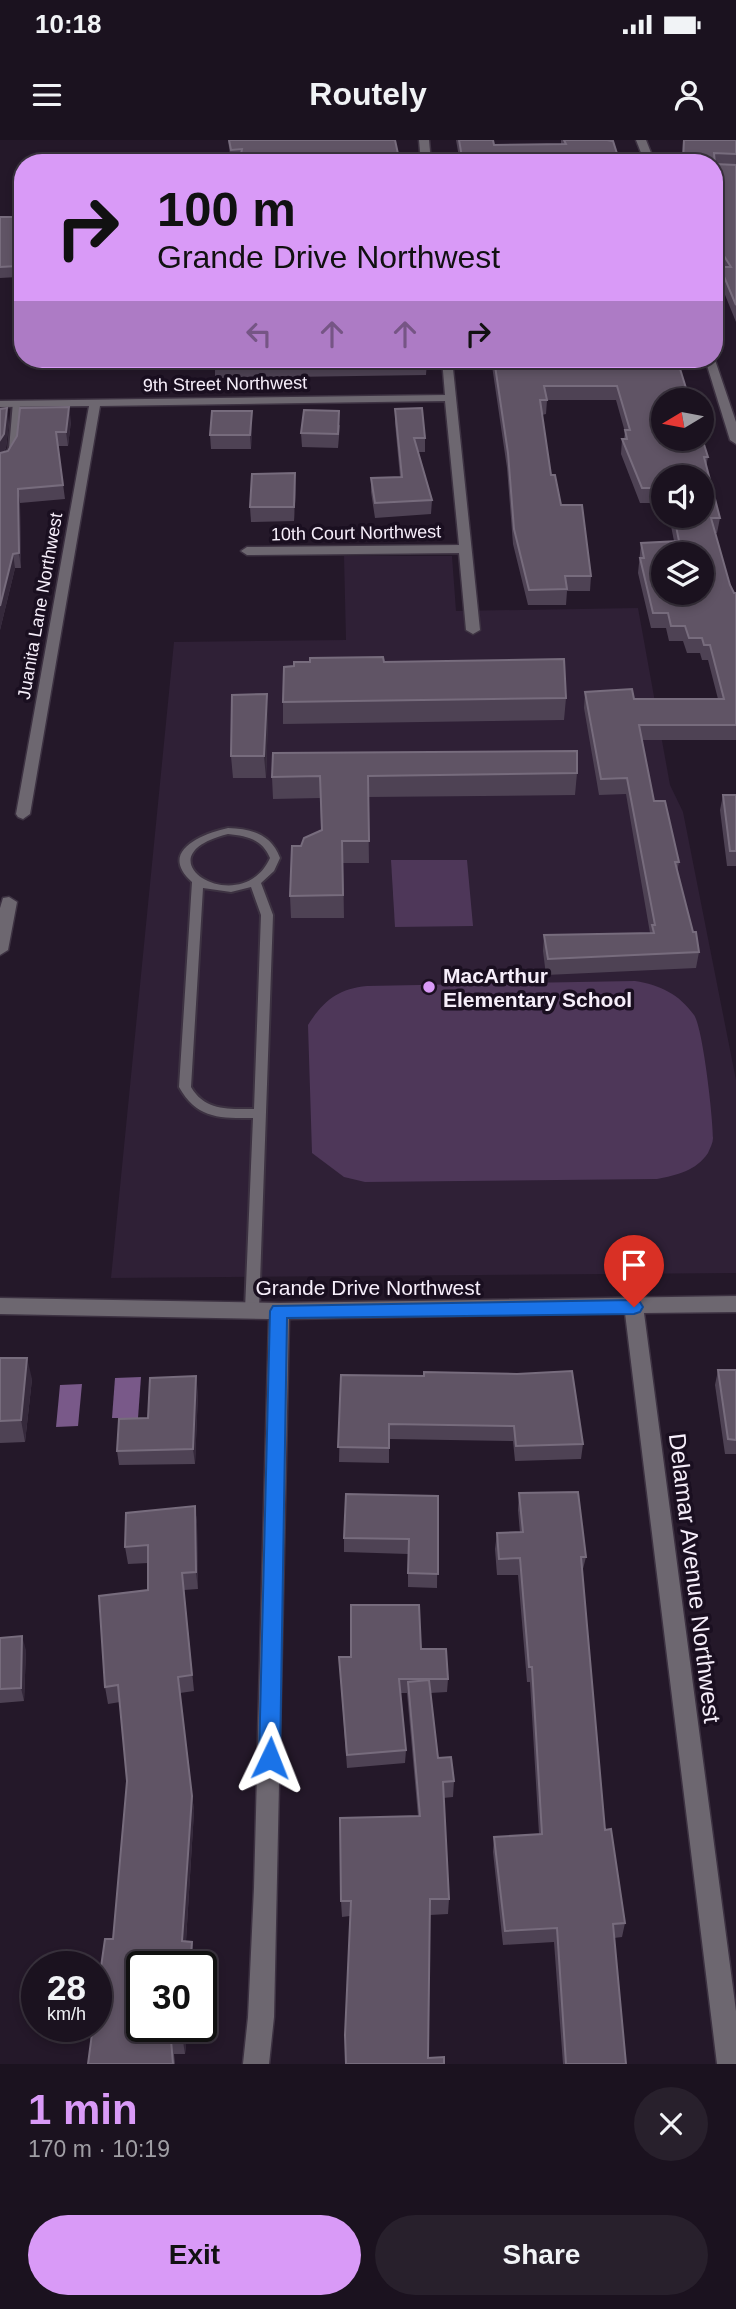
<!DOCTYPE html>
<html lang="en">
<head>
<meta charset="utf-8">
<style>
  body { margin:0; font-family:Helvetica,sans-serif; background:#28202c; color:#f1f3f6; height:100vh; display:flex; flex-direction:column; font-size:26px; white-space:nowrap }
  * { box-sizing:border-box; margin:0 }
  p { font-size:23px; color:#a09ea4 }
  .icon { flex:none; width:38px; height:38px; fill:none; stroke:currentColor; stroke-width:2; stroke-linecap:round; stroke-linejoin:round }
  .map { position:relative; height:1924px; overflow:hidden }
  .panel { display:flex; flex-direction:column; background:#1b121f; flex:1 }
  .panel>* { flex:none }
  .hud { position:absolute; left:14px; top:14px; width:709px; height:214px; border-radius:28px; box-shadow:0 4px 10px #0003,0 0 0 2px #39323d; background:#d99af7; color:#111; overflow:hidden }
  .needle { width:46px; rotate:260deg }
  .fabs { position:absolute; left:651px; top:248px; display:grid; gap:14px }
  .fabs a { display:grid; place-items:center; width:63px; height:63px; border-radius:50%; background:#1b121f; box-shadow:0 4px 10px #0003,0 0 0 2px #39323d; font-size:35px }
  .speed { position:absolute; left:21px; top:1811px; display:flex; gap:14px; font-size:35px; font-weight:700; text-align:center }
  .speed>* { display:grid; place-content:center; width:91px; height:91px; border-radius:50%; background:#1b121f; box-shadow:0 4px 10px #0003,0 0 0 2px #39323d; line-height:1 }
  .speed small { font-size:18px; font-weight:400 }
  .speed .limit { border:4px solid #111; border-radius:10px; background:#fff; color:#111 }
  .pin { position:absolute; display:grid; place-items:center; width:60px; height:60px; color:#fff; margin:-72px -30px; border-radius:50% 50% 50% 0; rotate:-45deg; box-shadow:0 0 7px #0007 }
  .pin .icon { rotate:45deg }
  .me { position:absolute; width:77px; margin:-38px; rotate:2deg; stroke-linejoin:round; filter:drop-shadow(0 0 5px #0008) }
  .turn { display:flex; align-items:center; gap:24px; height:147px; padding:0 28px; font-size:32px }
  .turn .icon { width:91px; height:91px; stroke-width:2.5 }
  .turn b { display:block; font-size:49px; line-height:60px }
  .lanes { display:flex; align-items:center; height:66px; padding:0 28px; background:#0003; justify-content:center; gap:35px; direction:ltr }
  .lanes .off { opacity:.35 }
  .round { display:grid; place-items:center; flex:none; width:74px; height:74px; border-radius:37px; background:#28202c }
  .headline { display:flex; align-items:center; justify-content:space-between; height:119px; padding:0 28px }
  h1 { font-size:42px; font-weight:700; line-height:52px; color:#d99af7 }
  .primary-button { display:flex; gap:14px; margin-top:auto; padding:14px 28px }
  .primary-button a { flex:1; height:80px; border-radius:42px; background:#d99af7; color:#111; font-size:28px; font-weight:700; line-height:80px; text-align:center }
  .primary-button a+a { background:#28202c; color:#f1f3f6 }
  .status { display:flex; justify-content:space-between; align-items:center; height:49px; padding:0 35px; background:#1b121f; direction:ltr }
  .status svg { height:19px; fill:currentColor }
  header { display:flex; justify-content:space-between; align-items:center; height:91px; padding:0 28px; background:#1b121f; font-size:32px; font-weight:700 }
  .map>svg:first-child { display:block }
  .built { fill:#2f2036 }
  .green { fill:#4e3759 }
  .water { fill:#795989 }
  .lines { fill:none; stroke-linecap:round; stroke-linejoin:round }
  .service-casing { stroke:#3d3242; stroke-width:4 }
  .minor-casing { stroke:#3d3242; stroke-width:3 }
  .service { fill:#6d6770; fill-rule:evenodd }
  .minor { fill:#6d6770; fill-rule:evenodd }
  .wall { fill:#4e4254 }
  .shaded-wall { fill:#35293b }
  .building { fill:#605465; stroke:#776c7d; stroke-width:2; fill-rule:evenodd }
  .route { fill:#1a73e8; stroke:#114b97; stroke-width:2 }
  .poi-dot { fill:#d99af7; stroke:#1a0f20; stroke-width:2.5 }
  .labels { text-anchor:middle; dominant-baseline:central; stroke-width:7; stroke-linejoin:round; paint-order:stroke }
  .far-street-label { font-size:18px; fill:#f6eefa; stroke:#1a0f20 }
  .poi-label { font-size:21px; font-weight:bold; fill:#f6eefa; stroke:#1a0f20; text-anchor:start }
  .street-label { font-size:21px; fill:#f6eefa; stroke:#1a0f20 }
  .near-street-label { font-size:24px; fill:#f6eefa; stroke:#1a0f20 }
</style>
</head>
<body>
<div class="status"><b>10:18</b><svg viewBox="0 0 49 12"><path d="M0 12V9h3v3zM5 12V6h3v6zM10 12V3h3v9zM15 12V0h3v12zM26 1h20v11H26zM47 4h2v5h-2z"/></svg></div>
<header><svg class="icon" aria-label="menu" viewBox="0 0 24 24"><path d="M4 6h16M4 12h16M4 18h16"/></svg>Routely<svg class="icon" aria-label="person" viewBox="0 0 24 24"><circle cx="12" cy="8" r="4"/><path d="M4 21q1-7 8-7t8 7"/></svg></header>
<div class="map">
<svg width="736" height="1924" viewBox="0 0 736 1924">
  <rect width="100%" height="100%" fill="#241829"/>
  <path class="built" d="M344 416H452L456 471 638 468 670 645 683 672 736 940V1133L111 1138 174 502 346 500Z"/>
  <g class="green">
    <path d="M391 720H467L473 786 395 787Z"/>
    <path d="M635 841C660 845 679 854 694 875 703 888 713 978 713 998 713 1003 710 1008 708 1013 696 1031 677 1035 657 1039L365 1042 344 1037 312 1013 308 885C324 860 338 849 367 846Z"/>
  </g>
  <g class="water">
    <path d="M141 1237 138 1278H112L115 1238Z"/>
    <path d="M82 1244 78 1286 56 1287 60 1245Z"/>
  </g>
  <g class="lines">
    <g class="service-casing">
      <g id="service">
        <path d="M13 262 20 264 17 309 8 324 0 325V321L9 309Z"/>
        <path d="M228 688C252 689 271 694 280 718L274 731 261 743 273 775 259 1170 257 1174 252 1175 247 1174 245 1170 253 978C219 978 197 979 179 947L192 742C158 712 201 694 228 688ZM228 694C247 696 262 699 270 718 241 782 135 717 228 694ZM251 747 261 775 254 969C228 969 205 971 191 947L203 748 231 752Z"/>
      </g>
    </g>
    <g class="minor-casing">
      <g id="minor">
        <path d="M419 0H429L431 23H421Z"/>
        <path d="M636 0H646L655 23H645Z"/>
        <path d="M714 217 736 282V304L730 300 705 219Z"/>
        <path d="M442 219H452L480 490 473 494 466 490 459 413 247 415 241 411 247 407 459 405 445 261 100 266 30 674 23 679 18 677 16 674 89 266 0 267V261L445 255Z"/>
        <path d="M9 757 17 762 8 810 0 815V768L3 758Z"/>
        <path d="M736 1156V1172L644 1173 736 1871V1924H717L625 1173 289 1179 274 1877 269 1924H243L248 1877 254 1748 269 1179 0 1174V1158L279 1163Z"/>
      </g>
    </g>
    <use href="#service" class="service"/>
    <use href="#minor" class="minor"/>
  </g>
  <g class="wall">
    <path d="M228 0H395L231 22Z"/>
    <path d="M456 0H493L494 5 561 4V0H611L620 23H460Z"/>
    <path d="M683 0H736V182L719 140 720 127H721L715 117 716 109 714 106V23H682Z"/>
    <path d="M0 77H14L18 137 0 138Z"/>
    <path d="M491 219H677L708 317 706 327 720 378 717 393H715L730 445 734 453H736V600H642L654 661 679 722 677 732 699 812 696 828 546 835 543 811 544 795 650 793 626 654 599 655 584 568 585 552 634 559H718L708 520H702L700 513H687L683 501H669L666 488H651L638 433 641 403 674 401 669 376H702L663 338V363H640L621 314 622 299H624L625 292 616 260H547L546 274 542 275 551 335 561 365 591 436 590 451H567L566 465H528L513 404 507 328Z"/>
    <path d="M427 221 426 235 215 238V224Z"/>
    <path d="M0 269 9 282 6 308 4 312 8 311 71 281 68 306H58L65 359 20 363 21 428H15L0 490Z"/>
    <path d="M395 269 425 298V312H418L432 360 431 374 375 378 371 352V338L400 337 395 283Z"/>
    <path d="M252 285 251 309H211L210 295Z"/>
    <path d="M340 285 338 308 302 307 301 293Z"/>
    <path d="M296 348 294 381 251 382 250 367Z"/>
    <path d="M384 522 566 558 564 580 283 584V562L294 526Z"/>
    <path d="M268 575 266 638H233L231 616Z"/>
    <path d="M577 633 575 655 368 657 369 723H343L344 778H291L290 756 301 706 321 690 320 658 273 659 272 637Z"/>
    <path d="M723 655H736V726H727L720 670Z"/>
    <path d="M0 1218 32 1239 25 1302 0 1303Z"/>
    <path d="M718 1230H736V1314H725L715 1245Z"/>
    <path d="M341 1235 583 1304 581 1319 515 1321 513 1301 389 1299V1323L339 1322Z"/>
    <path d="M198 1252 195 1324 119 1325 117 1311 148 1278Z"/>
    <path d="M519 1353 586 1417 582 1433 605 1690 625 1783 622 1797 614 1798 626 1924H563L554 1802 503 1805 493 1712 494 1697 539 1694 530 1542H527L518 1435H497L495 1409 497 1393H520L518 1370Z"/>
    <path d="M438 1356 437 1448 408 1447V1414L344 1412V1398Z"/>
    <path d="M195 1366 197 1384 198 1449 184 1450 194 1551 180 1553 194 1671 186 1801 192 1802 194 1816 193 1827H142V1886H188L185 1914H174L175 1924H88L93 1886H96V1862L105 1799H113L127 1641 120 1562 108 1564 105 1547 99 1456 148 1450V1423L128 1424 125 1407 126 1373Z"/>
    <path d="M0 1498 26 1510 24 1561 0 1563Z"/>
    <path d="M421 1509 448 1539 447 1552 430 1553 438 1618 454 1641 453 1657 443 1658 449 1759 448 1774 430 1775 346 1924 350 1776 342 1777 341 1761 418 1676 407 1553H400L406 1610 405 1623 347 1628 339 1517H351Z"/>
  </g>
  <g class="shaded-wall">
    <path d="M69 267 71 281 68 306 66 292Z"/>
    <path d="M7 268 9 282 6 308 0 317V300Z"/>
    <path d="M252 271V285L251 309 250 295Z"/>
    <path d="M295 333 296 348 294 381V367Z"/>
    <path d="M18 349 20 363 21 428 19 413Z"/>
    <path d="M13 414 15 428 0 490V466Z"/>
    <path d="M267 554 268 575 266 638 264 616Z"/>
    <path d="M27 1218 32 1239 25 1302 21 1280Z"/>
    <path d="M196 1236 198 1252 195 1324 193 1309Z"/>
    <path d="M195 1366 197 1384 198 1449 196 1432Z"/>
    <path d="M22 1496 26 1510 24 1561 21 1548Z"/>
    <path d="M180 1553 194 1671 185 1816 182 1801Z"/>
    <path d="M192 1802 194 1816 193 1827H190Z"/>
    <path d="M184 1886H188L185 1914 183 1901Z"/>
  </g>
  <g class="building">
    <path d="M229 0H395L400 23H239L242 9 231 10Z"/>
    <path d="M459 0H493L494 5 566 4 564 0H607L613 1 620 23H463Z"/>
    <path d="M684 0H736V14L714 13 715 24 736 25V165L720 127H731L717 105 723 104 714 91V23H684L683 21Z"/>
    <path d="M0 77H14L17 126 0 127Z"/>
    <path d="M215 219H425L427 221 215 224Z"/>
    <path d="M494 219H677L690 261H663V299H702V298L708 317H704L720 378H711L730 445 734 453H736V585H639L654 661H665L679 722H675L693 792H696L699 812 548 819 544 795 654 793 652 785H655L627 638 601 639 585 552 632 549 634 559H724L710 505H704L702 498H689L685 486H671L668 473H653L640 418H644L641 403 679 401 674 376H702V338H663V348H642L622 299H627L625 290H630L617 246H544L547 260H540L551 335H555L561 365H582L591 436H565L567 449 529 450 514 389 508 313ZM663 415H702V453H663Z"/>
    <path d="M69 267 66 292H56L63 345 18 349 19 413 13 414 0 466V313L8 311 17 296 20 268Z"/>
    <path d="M7 268 4 294 0 300V269Z"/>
    <path d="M422 268 425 298H414L432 360 375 363 371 338 402 337 395 269Z"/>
    <path d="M304 270 339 271 338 294 301 293Z"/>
    <path d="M212 271H252L250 295H210Z"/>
    <path d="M295 333 294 367H250L252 334Z"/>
    <path d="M383 517 384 522 564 519 566 558 283 562 284 527 294 526V522H310V518Z"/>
    <path d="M267 554 264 616H231L232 555Z"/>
    <path d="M577 611V633L368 636 369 701H342L343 755 290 756 292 706H301L304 698 322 690 320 636 272 637 273 613Z"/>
    <path d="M723 655H736V711H730Z"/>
    <path d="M0 1218H27L21 1280 0 1281Z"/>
    <path d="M718 1230H736V1300L728 1299Z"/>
    <path d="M572 1231 583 1304 516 1306 514 1286 389 1284V1308L338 1307 341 1235 424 1236V1232L517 1234Z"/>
    <path d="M196 1236 193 1309 117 1311 119 1279 148 1278 150 1238Z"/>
    <path d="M578 1352 586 1417H581L605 1690 611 1689 625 1783 613 1784 626 1924H566L557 1788 505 1791 494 1697 542 1694 532 1527H529L520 1418 499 1419 497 1393 523 1392 519 1353Z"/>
    <path d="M346 1354 438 1356V1434L408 1433 409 1399 344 1398Z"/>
    <path d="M195 1366 196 1432 182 1433 192 1535 178 1537 192 1656 182 1801 192 1802 190 1827H142V1886H184L183 1901 171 1900 173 1924H88L93 1886H96V1862L105 1799H113L127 1641 118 1545 105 1547 99 1456 148 1450V1405L125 1407 126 1373Z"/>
    <path d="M351 1465H419L421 1509H446L448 1539H399L406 1610 347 1615 339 1517H351Z"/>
    <path d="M22 1496 21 1548 0 1549V1498Z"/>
    <path d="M429 1540 438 1618 451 1617 454 1641 443 1642 449 1759H430L428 1918 444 1917V1924H346L345 1895 351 1761H341L340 1678 420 1676 408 1542Z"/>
  </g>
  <path class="route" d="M634 1160 640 1162 643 1167 640 1172 634 1174 287 1178 280 1618 277 1625 270 1628 262 1625 259 1618 270 1171 273 1166Z"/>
  <circle class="poi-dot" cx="429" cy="847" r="7"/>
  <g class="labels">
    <g class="far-street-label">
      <text transform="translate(225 244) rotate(-1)">9th Street Northwest</text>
      <text transform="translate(356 393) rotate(-1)">10th Court Northwest</text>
      <text transform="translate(40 466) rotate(-80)">Juanita Lane Northwest</text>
    </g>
    <g class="poi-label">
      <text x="443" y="835">MacArthur<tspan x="443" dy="24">Elementary School</tspan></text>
    </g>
    <g class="street-label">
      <text x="368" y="1147">Grande Drive Northwest</text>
    </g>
    <g class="near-street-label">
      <text transform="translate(695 1438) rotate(83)">Delamar Avenue Northwest</text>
    </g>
  </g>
</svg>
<div class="fabs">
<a><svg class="needle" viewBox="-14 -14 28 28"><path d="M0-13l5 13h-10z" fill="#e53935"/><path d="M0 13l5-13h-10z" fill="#a09ea4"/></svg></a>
<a><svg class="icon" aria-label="sound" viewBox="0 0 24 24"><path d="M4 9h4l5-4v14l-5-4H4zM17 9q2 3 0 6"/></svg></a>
<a><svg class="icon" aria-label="layers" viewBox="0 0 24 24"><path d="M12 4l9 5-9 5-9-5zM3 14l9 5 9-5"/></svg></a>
</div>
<div class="speed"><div>28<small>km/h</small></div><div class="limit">30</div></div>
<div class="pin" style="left:634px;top:1167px;background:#d93025"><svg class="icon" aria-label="arrive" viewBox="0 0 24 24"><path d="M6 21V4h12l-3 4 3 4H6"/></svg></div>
<svg class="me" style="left:270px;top:1618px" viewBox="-20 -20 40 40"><path d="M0-17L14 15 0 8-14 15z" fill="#1a73e8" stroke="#fff" stroke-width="4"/></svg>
<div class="hud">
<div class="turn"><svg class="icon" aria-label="right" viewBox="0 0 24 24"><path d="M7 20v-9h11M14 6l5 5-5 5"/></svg><div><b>100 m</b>Grande Drive Northwest</div></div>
<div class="lanes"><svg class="icon off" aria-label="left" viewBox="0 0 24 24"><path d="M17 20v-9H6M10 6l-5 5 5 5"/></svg><svg class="icon off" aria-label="ahead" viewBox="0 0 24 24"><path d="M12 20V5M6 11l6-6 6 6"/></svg><svg class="icon off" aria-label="ahead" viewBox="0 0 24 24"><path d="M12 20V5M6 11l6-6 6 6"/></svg><svg class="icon" aria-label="right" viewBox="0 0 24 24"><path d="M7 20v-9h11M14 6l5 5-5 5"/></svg></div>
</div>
</div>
<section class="panel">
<div class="headline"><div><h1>1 min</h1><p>170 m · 10:19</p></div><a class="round"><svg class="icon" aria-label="close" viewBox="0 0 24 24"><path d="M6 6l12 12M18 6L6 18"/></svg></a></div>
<div class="primary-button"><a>Exit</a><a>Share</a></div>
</section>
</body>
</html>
